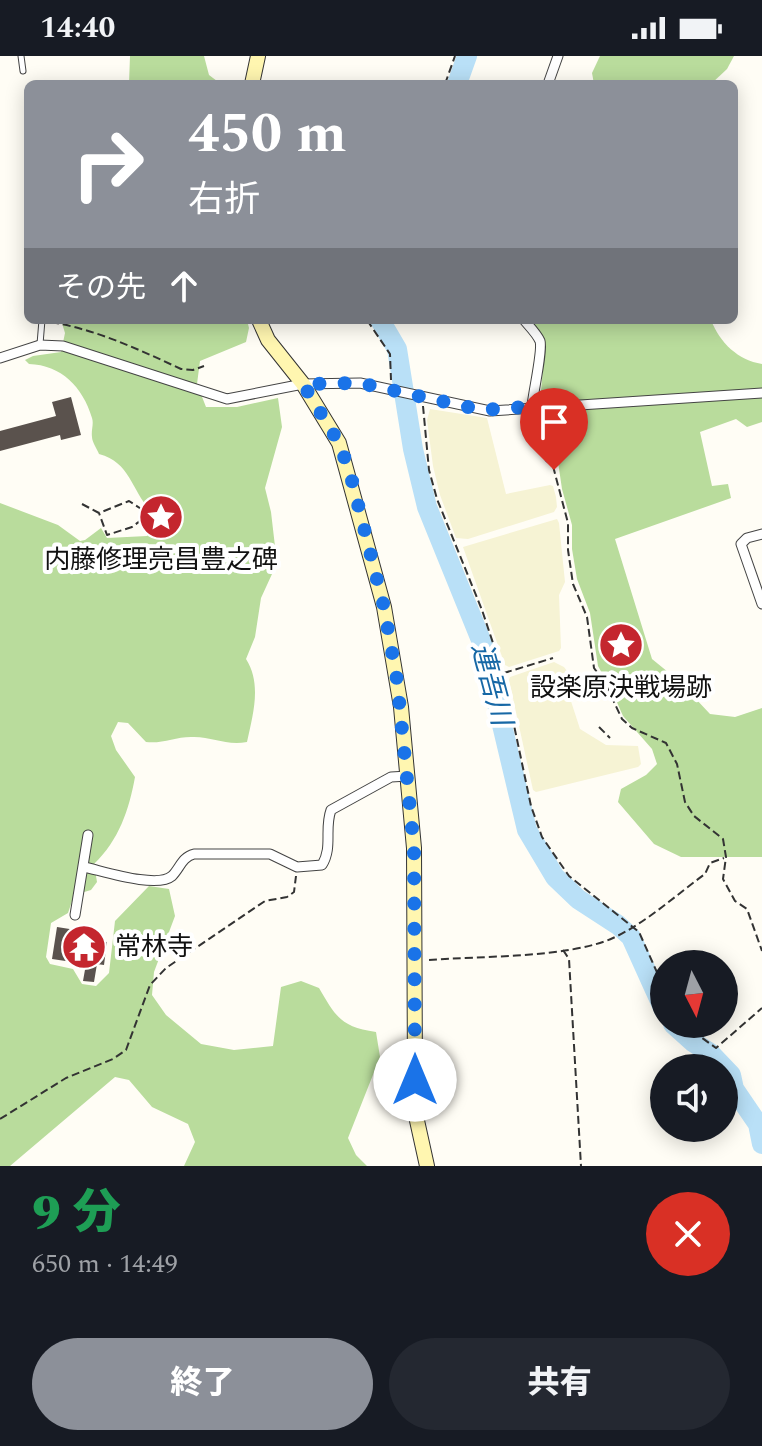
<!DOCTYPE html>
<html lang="ja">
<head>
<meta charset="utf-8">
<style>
  body { margin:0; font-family:Spectral,"Noto Sans JP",serif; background:#242831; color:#f1f3f6; height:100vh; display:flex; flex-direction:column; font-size:30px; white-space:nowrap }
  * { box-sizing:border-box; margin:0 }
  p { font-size:26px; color:#9ea1a6 }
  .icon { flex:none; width:44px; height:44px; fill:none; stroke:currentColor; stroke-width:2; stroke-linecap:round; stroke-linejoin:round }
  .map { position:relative; height:1110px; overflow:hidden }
  .sheet { display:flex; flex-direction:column; background:#171b24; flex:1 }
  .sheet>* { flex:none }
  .guide { position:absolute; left:24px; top:24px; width:714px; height:244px; border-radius:12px; box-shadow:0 4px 20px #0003; background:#8c9099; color:#fff; overflow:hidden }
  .needle { width:52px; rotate:174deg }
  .buttons { position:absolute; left:650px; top:894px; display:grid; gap:16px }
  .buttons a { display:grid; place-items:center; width:88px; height:88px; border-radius:50%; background:#171b24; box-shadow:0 4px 20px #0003; font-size:40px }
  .pin { position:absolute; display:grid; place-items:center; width:68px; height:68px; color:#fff; margin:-82px -34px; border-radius:50% 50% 50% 0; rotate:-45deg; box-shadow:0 0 8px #0007 }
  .pin .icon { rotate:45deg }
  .me { position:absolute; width:88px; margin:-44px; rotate:0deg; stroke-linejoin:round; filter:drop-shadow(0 0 6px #0008) }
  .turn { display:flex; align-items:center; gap:28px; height:168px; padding:0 32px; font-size:36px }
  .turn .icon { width:104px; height:104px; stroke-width:2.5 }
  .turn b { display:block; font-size:56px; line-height:68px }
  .then { display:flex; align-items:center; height:76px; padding:0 32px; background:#0003; gap:16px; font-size:30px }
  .round { display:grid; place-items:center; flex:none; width:84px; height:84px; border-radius:42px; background:#242831 }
  .summary { display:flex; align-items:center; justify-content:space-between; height:136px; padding:0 32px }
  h1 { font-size:48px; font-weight:800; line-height:60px; color:#1e9e55 }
  .action { display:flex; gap:16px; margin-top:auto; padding:16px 32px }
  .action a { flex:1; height:92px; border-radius:48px; background:#8c9099; color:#fff; font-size:32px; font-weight:800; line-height:92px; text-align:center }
  .action a+a { background:#242831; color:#f1f3f6 }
  .status { display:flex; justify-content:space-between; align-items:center; height:56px; padding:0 40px; background:#171b24; direction:ltr }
  .status svg { height:22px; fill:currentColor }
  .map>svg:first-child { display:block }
  .farmland { fill:#f6f3d4 }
  .forest { fill:#b9dc9c }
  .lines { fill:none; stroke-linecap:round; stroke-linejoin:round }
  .river { stroke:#b9e0f7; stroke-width:20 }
  .building { fill:#5a524d }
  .lane-casing { stroke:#444; stroke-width:7 }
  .street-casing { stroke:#444; stroke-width:11 }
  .secondary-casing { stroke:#333; stroke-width:16 }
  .path { stroke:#333; stroke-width:2; stroke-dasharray:8 4; stroke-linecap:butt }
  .lane { stroke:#fff; stroke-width:5 }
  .street { stroke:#fff; stroke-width:9 }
  .secondary { stroke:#fff6b0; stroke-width:14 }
  .route { stroke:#1a73e8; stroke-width:14; stroke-dasharray:0 25.2 }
  .labels { text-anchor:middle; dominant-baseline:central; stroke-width:8; stroke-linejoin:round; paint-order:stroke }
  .poi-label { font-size:26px; fill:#111; stroke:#fff }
  .water-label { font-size:28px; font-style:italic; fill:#1768a6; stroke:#fff }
</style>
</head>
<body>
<div class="status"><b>14:40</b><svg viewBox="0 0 49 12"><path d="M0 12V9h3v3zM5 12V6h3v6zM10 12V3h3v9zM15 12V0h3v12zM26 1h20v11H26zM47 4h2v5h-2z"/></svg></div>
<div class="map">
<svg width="762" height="1110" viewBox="0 0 762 1110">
  <rect width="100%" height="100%" fill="#fffdf5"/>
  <g class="farmland">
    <path d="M430 353 487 362 506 438 550 429 553 430 556 441 557 451 554 456 468 483 456 482 440 439 433 410 427 364Z"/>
    <path d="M557 463 559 467 565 526 559 539 561 592 559 595 509 611 505 609 463 491Z"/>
    <path d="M554 606 564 611 572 622 569 639 580 673 606 689 638 690 641 708 638 711 536 736 533 734 509 624 510 621Z"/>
  </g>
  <g class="forest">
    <path d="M130 0H204L209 19 221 28H129Z"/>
    <path d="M600 0H734L727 13 711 28H594L592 17Z"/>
    <path d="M61 264H247L249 272 246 286 200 305 197 328 206 351H237L278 342 282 371 265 432 271 456 276 499 272 518 261 542 255 581 246 603C262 628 253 658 247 686 225 690 212 680 191 681 175 681 162 688 146 686L128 667 118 666 111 680 116 694 135 721C129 754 119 784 94 808L97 826 91 834 74 839 68 857 51 867 46 901 50 908 73 913 82 928 96 930 109 917 115 865 149 830 169 833 175 860 154 916 152 939 166 959 201 988 234 994 273 990 281 931 301 925 319 932C336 961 341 971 376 976L380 1001 348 1082 356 1099 367 1110H184L195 1086 188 1068 152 1051 129 1024 115 1021 10 1110H0V447L58 469 80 485 85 484 101 472 107 482 147 480 153 470V457C131 436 132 407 99 398 97 393 92 386 92 381 91 374 94 368 92 362 83 331 61 309 29 308L25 304 33 300 61 296 65 277Z"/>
    <path d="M529 264H711C720 287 738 304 762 308V366L747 371 736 363 700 376 712 430 728 428 731 442 615 483 652 603 679 625 710 658 735 661 762 652V801H681L654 788 618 746 621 733 646 719 657 708 652 693 623 660 612 635 598 610 590 557 577 523 572 493V469L562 433 557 399 560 383 555 359 541 335 544 300Z"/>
  </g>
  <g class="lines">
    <g class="river">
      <path d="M457 28 467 0"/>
      <path d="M380 264 397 293 413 393 427 451 483 589 527 774 555 821 578 843 618 869 631 881 664 954"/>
      <path d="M673 968 693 986 710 997 731 1019 734 1033 758 1068 762 1088"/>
    </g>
  </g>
  <g class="building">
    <path d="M71 341 81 379 61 384 60 379 0 395V375L56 360 52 346Z"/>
    <path d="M57 871 76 874 75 882 107 886 104 909 97 908 94 926 83 925 86 908 52 903Z"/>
  </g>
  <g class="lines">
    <g class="lane-casing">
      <g id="lane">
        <path d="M21 0 23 15"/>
        <path d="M40 288 42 264"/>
      </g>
    </g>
    <g class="street-casing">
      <g id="street">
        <path d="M548 28 558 0"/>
        <path d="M524 264C529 270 537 278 540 285 543 294 533 337 532 350"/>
        <path d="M0 302 40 289 63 290 227 343 303 328 360 327 490 355 762 337"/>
        <path d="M762 478 747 482 741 488 762 548"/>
        <path d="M84 811C103 815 157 833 172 820 180 812 182 801 194 798H270L297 811 322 809C333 791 324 773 331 754L391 721 408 720"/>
        <path d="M75 859 88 779"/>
      </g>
    </g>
    <g class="secondary-casing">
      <g id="secondary">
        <path d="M252 28 258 0"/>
        <path d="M259 264 268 284 303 328 339 387 384 551 401 651 414 792 415 1024 416 1060 427 1110"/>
      </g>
    </g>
    <g class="path">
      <path d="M445 28 455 0"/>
      <path d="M367 264 390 298 391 324"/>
      <path d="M51 266C97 274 138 293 181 313L193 314 204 310"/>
      <path d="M423 350 429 414 437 443 482 554 503 617 531 750 542 781 569 820 639 876 664 932"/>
      <path d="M544 363 549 395 568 467V494L573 528 587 561 594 612 605 627 622 663 632 672 666 687 677 708 685 746 694 760 723 783 726 801 723 823 735 845 747 853 762 895"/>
      <path d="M82 448 99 457 129 445 149 458 132 471 107 479 99 457"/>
      <path d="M504 617 553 602"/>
      <path d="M599 671 610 682"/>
      <path d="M563 894 569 903 581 1110"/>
      <path d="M429 904C480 900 569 902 613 882 646 867 676 839 705 818L710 807 724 802"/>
      <path d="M683 968 716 992 762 952"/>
      <path d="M0 1063 66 1022 113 1003 126 994 150 929 166 912 265 845 287 841 294 836 296 820"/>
    </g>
    <use href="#lane" class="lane"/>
    <use href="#street" class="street"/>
    <use href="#secondary" class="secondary"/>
  </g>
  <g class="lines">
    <path class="route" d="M415 1024 414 792 397 624 384 551 350 417 339 387 303 328 360 327 481 354 542 350 549 395 554 414"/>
  </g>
  <defs>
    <g id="sight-disc" transform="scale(2.3)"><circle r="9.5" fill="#c4262e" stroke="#fff"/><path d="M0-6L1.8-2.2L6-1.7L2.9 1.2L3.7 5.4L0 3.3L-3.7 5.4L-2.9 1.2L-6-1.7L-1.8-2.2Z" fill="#fff"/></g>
    <g id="temple-disc" transform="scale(2.3)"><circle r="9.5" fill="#c4262e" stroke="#fff"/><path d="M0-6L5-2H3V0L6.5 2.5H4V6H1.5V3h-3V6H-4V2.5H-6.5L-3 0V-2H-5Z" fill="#fff"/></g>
  </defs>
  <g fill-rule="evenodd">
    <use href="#sight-disc" x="161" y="461"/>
    <use href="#sight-disc" x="621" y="589"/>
    <use href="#temple-disc" x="84" y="891"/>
  </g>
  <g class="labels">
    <g class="poi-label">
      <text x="161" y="504">内藤修理亮昌豊之碑</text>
      <text x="621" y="632">設楽原決戦場跡</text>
      <text x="115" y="891" text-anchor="start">常林寺</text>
    </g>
    <g class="water-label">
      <text transform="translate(491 628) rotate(75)">連吾川</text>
    </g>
  </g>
</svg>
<div class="buttons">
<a><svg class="needle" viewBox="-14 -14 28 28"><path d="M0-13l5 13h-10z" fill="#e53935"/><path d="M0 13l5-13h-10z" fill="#9ea1a6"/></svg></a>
<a><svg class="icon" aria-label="sound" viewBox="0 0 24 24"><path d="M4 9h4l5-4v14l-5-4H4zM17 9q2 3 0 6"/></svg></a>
</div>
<div class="pin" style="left:554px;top:414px;background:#d93025"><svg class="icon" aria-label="arrive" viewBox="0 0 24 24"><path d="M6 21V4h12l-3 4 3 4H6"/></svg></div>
<svg class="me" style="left:415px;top:1024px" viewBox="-20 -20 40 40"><circle r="19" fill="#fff"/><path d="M0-13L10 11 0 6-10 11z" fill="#1a73e8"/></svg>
<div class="guide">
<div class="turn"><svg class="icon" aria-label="right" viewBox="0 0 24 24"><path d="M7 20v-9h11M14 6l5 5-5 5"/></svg><div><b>450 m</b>右折</div></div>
<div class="then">その先<svg class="icon" aria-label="ahead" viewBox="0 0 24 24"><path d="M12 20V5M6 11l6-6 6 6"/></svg></div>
</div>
</div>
<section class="sheet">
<div class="summary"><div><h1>9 分</h1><p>650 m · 14:49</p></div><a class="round" style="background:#d93025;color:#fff"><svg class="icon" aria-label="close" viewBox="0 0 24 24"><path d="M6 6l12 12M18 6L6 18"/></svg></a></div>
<div class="action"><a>終了</a><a>共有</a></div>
</section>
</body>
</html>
